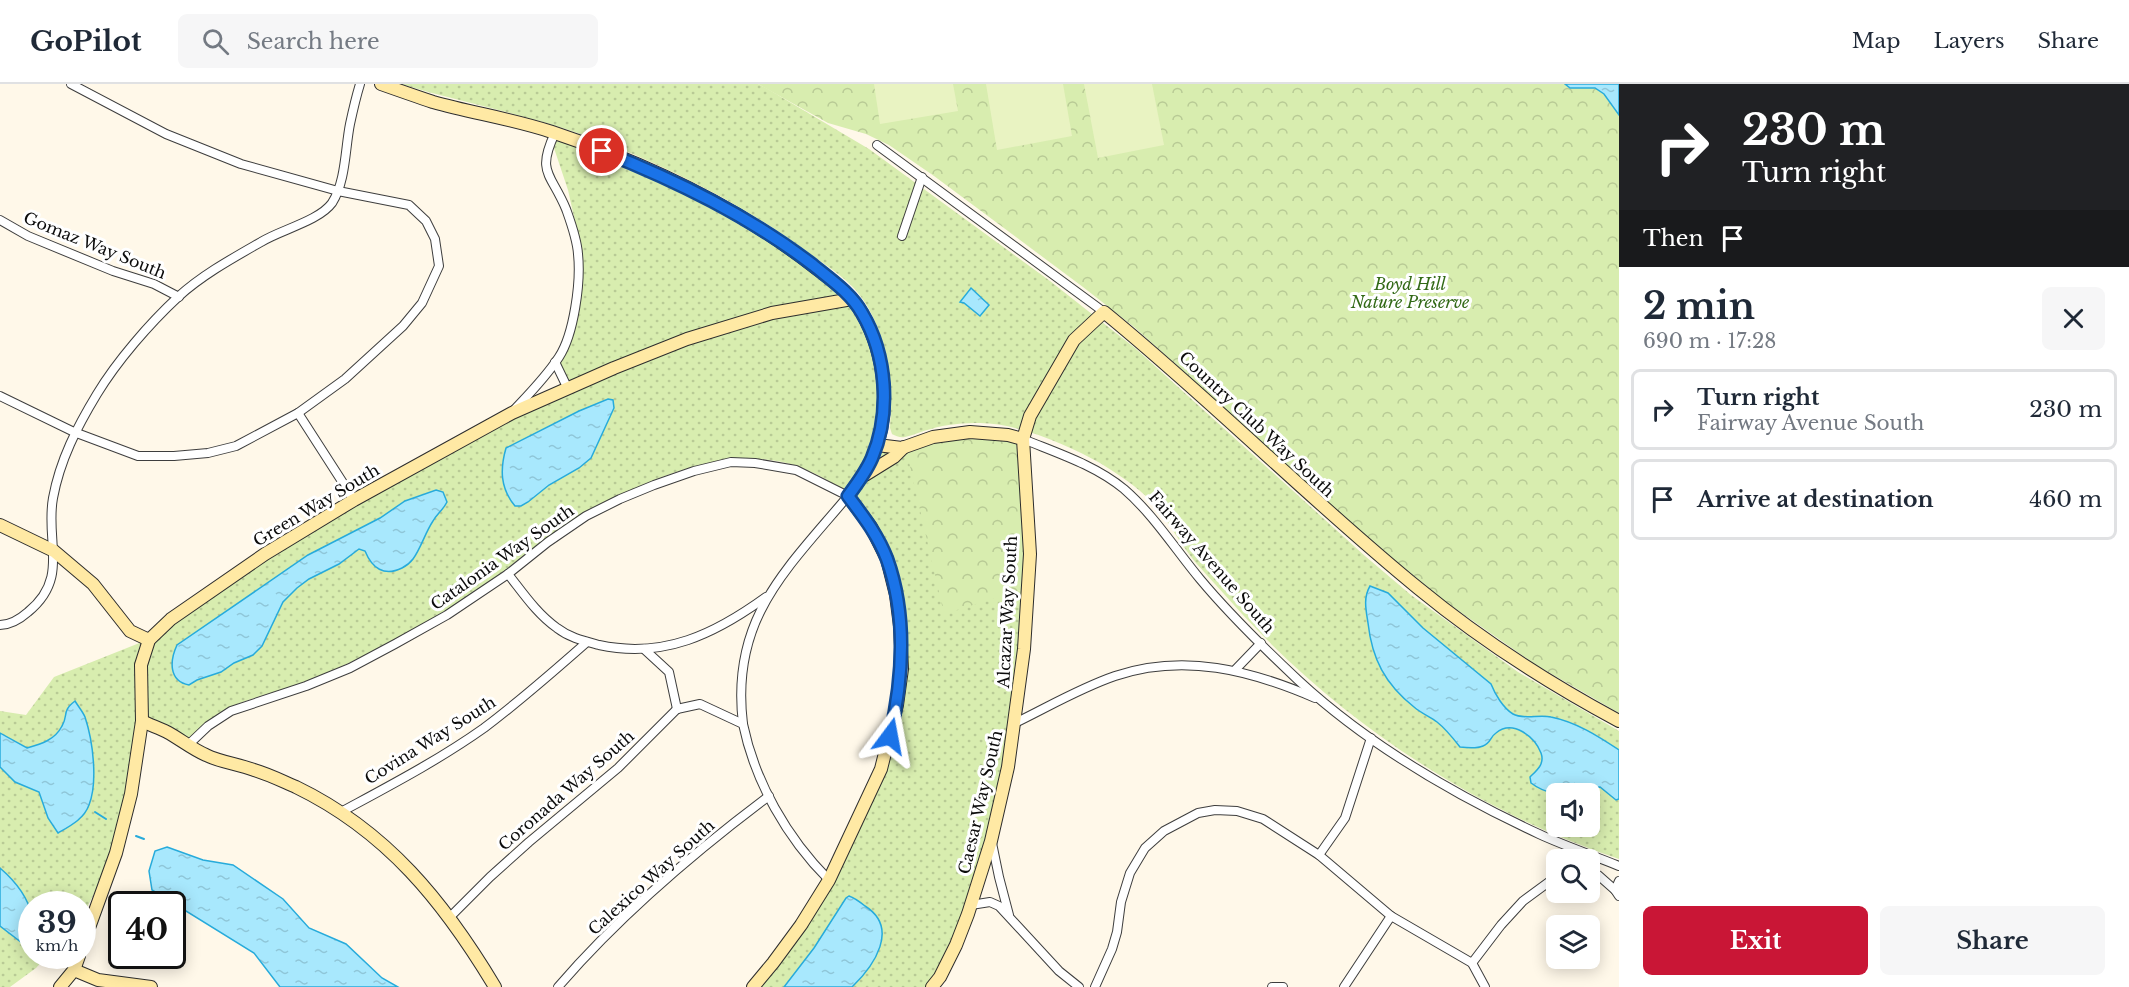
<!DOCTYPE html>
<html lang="en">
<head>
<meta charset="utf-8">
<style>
  body { margin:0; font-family:"Libre Baskerville",serif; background:#f6f6f7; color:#1f2937; height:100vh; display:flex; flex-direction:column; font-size:22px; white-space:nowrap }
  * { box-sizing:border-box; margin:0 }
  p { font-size:20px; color:#747a83 }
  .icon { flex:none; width:33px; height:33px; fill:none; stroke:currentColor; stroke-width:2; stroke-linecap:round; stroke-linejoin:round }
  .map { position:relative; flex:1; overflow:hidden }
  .details { display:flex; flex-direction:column; background:#fff; width:510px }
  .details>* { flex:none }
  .banner { background:#202124; color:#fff; overflow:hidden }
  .controls { position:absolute; left:1546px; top:699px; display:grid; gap:12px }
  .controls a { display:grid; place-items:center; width:54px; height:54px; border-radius:9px; background:#fff; box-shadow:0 3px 15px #0003; font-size:30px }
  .speed { position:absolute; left:18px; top:807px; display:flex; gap:12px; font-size:30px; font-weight:700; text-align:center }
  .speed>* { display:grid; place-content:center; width:78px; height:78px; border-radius:50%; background:#fff; box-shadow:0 3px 15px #0003; line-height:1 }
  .speed small { font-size:15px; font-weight:400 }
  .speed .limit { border:3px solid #111; border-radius:9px; background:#fff; color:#111 }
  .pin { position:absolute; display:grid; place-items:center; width:51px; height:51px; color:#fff; margin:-26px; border:3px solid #fff; border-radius:50%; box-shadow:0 2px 6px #0007 }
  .me { position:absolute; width:66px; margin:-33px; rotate:13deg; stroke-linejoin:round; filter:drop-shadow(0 0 4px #0008) }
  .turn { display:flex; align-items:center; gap:21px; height:126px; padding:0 24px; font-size:27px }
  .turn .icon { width:78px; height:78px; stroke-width:2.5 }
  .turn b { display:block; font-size:42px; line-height:51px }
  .then { display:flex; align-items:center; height:57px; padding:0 24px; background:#0003; gap:12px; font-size:22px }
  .round { display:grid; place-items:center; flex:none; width:63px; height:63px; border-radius:9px; background:#f6f6f7 }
  .summary { display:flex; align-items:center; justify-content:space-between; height:102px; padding:0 24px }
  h1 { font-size:36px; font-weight:800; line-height:45px }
  .action { display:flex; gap:12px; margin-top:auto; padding:12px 24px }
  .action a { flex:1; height:69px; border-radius:9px; background:#c91636; color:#fff; font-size:24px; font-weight:800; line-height:69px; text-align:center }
  .action a+a { background:#f6f6f7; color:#1f2937 }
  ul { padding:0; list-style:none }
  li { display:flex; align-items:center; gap:18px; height:81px; margin:0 12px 9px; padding:0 12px; border:3px solid #e0e1e3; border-radius:9px }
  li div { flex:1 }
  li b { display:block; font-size:22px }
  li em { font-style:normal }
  header { display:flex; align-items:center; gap:36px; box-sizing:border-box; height:84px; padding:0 30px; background:#fff; border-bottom:2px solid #e0e1e3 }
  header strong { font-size:28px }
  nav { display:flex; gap:33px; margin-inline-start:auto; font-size:21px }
  .search { width:420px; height:54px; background:#f6f6f7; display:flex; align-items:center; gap:15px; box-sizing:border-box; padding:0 21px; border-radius:9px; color:#747a83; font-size:22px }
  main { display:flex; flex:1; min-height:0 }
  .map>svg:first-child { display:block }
  .grass { fill:url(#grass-dots); fill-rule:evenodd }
  .park { fill:url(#park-crowns) }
  .pitch { fill:#e9f3c2 }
  .water { fill:url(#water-ripples); stroke:#27abdb; stroke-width:1.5 }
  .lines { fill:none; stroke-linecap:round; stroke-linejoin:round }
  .stream { stroke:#27abdb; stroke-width:2 }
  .street-casing { stroke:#3e3e3e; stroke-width:10 }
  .secondary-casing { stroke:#2d2d2d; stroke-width:14 }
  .street { stroke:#fff; stroke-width:8 }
  .secondary { stroke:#ffe9a4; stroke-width:12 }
  .route-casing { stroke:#114b97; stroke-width:15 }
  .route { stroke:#1a73e8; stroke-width:10 }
  .labels { text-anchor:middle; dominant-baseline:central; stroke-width:6; stroke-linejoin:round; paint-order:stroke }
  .street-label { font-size:16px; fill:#0b0b0b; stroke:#fff }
  .park-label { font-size:16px; font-style:italic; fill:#326916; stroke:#fff }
</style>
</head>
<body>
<header>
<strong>GoPilot</strong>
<div class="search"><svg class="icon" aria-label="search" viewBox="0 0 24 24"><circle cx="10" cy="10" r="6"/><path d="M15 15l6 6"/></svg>Search here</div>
<nav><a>Map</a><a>Layers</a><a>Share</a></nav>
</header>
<main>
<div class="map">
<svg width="1619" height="903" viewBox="0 0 1619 903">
  <defs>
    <pattern id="grass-dots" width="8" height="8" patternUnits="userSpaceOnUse" patternTransform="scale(1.5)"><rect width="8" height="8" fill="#d8edaf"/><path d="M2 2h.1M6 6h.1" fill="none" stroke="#b8ca95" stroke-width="1.8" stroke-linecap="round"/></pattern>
    <pattern id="park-crowns" width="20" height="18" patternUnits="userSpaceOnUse" patternTransform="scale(1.5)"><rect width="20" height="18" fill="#d8edaf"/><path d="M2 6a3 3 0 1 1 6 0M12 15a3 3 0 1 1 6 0" fill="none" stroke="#b8ca95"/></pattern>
    <pattern id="water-ripples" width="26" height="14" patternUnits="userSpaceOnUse" patternTransform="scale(1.5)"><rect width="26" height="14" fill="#a8e8fd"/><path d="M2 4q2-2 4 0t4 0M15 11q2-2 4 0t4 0" fill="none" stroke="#8fc6d8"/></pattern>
  </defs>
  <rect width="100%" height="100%" fill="#fff8e9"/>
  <g class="grass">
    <path d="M401 0H758L766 4 869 65 1050 197 1135 264 1365 472 1411 511 1518 588 1619 647V775C1476 727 1344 640 1242 530 1227 513 1211 496 1196 479 1180 460 1168 436 1151 417 1136 402 1118 390 1100 379 1068 361 1017 339 980 339 964 339 946 340 931 345 922 347 914 351 905 353 900 354 896 352 892 350L890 344C893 300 888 254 864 217 851 196 825 181 806 167 727 109 623 59 528 34 486 22 443 13 401 0ZM1557 710H1590V742H1557Z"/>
    <path d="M557 54 674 101 781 162 840 210 771 224 569 299 560 280 575 243 581 206 582 169 568 106 553 61Z"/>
    <path d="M848 217C884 262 890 338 860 388 856 395 851 401 846 407 832 399 818 390 802 384 716 351 602 415 534 464 509 482 487 502 461 518 412 547 362 575 308 597 282 608 252 612 227 625 212 632 202 648 187 654L146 634C145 613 140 577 153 559 161 546 178 535 191 526 215 509 241 492 266 476 424 376 591 284 772 233 797 226 822 222 848 217Z"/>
    <path d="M880 361 906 365 1014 508 1024 505 1011 639 988 754 953 859 927 903H758L823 813 900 627 899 510 852 413Z"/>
    <path d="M142 558C138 627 135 699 113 766 106 788 93 811 83 832L82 820H32L31 830C22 811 17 799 0 784V683L15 698 39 708 48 734 85 632 74 618C63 627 68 631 62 642 54 656 41 660 27 664L0 649V627L26 631 54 593Z"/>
    <path d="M0 842 26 862 31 861 32 872H47L36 884 10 903H0Z"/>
  </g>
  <g class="park">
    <path d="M758 0H1565C1575 8 1587 0 1597 5 1607 10 1612 23 1619 31V629L1536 581 1446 518 1347 437 1244 341 1134 243 1083 203 934 92 889 61 866 50 828 39Z"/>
    <path d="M970 353 1019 358 1026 470 1024 505 944 530 906 365 928 358Z"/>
  </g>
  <g class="pitch">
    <path d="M874 0H953L958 27 880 40Z"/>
    <path d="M986 0H1063L1072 52 997 66Z"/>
    <path d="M1084 0H1152L1164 61 1098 74Z"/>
  </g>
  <g class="water">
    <path d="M1565 0H1619V31L1604 10 1595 4H1570Z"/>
    <path d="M971 204 989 221 980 232 964 219 960 218Z"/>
    <path d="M608 315 613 316 614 324 591 374 579 384 549 401 528 418 521 422H515C500 404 500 385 506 364L579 327Z"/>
    <path d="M436 406 443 408 447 418C443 426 437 430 433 437 425 449 421 464 413 475 410 479 406 482 402 484 384 493 372 484 365 467L359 465 339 480 309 495 297 504 283 518 262 562 253 571 234 579 221 588 197 596 189 601C168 597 170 576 177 561L308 471 380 434 405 417Z"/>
    <path d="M1370 502 1388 509 1423 544 1491 600C1495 610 1503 624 1513 630 1523 636 1540 630 1551 633 1576 638 1598 652 1619 666V715L1616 716 1600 703C1592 703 1589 706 1581 709 1565 714 1544 709 1531 699L1530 693C1537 686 1545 680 1541 669 1535 653 1513 635 1496 649 1490 653 1491 659 1483 662 1476 665 1468 664 1460 663 1453 654 1446 645 1437 638 1430 633 1421 629 1414 623 1385 600 1372 575 1368 539 1366 526 1363 514 1370 502Z"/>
    <path d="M75 617C78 622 83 628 85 633 93 657 98 698 89 721 84 735 70 742 58 749L48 734 39 708 15 698 0 683V649L27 664C41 660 55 656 62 642 69 630 61 628 75 617Z"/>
    <path d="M167 763 203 776 233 781 283 815 309 844 346 860 382 894 398 903H280L254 869 152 806 149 787 155 767Z"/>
    <path d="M0 784C14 796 28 813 32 832 33 841 32 852 31 861L26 862 0 842Z"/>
    <path d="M849 812C855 814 860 818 865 822 900 844 874 882 852 903H784L814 864 846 814Z"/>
  </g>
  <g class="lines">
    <g class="stream">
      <path d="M95 728 106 735"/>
      <path d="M136 752 144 755"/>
    </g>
    <g class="street-casing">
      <g id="street">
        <path d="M877 61 1104 228"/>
        <path d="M0 136 28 152 113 187 154 200 179 213"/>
        <path d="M902 152 922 93"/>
        <path d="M555 278 568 305"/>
        <path d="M0 312 74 348 138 372H174L208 369 236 362 298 329 345 295 403 242 422 219 439 182 435 155 426 137 409 121 338 107 241 80 166 50 71 0"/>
        <path d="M514 326C530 309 546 293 559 273 574 250 581 198 578 170 577 155 571 139 566 125 551 89 536 89 555 49"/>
        <path d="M298 329 354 416"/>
        <path d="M1023 355C1057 369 1095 381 1124 405 1154 431 1175 465 1200 495 1230 531 1265 565 1298 596 1367 660 1455 711 1539 750 1565 762 1592 771 1619 782"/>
        <path d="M508 490C523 509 537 530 557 544 570 554 584 557 599 561 664 575 715 550 766 513"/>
        <path d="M0 541C11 541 20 535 28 528 70 494 45 457 53 414 60 376 77 343 97 310 117 277 149 240 178 213 202 191 233 174 261 158 280 146 319 137 332 119 346 97 345 65 350 40 353 26 356 13 360 0"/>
        <path d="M644 565 669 588 677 625"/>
        <path d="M1235 586 1261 559"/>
        <path d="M677 625 700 620 743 640C755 698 787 754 829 796"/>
        <path d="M1015 639C1048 623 1080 604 1115 592 1184 569 1250 586 1315 614"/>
        <path d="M188 661 208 642 231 627 306 602 350 584 395 560 447 531 508 490 548 458 586 432 620 415 654 401 694 387 731 378 755 379 796 386 848 412C786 486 730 535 743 640"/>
        <path d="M341 728C389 702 439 676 484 644 520 617 553 588 587 558"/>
        <path d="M992 759 999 793 1009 831"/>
        <path d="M1319 771 1345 734 1371 654"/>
        <path d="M1590 789 1598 791 1615 806"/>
        <path d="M1619 797 1615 806 1619 812"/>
        <path d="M971 821 990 818 999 822 1059 887 1079 903"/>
        <path d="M450 833 490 793 529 758 618 684 677 625"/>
        <path d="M1472 879 1501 841 1523 817 1557 792"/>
        <path d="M558 903C620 831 693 769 769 712"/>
        <path d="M1095 903 1112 865 1117 848 1121 818 1130 789 1145 764 1164 747 1198 729 1215 726 1237 727 1263 735 1319 771 1391 832 1472 879 1485 903"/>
        <path d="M1272 903H1283"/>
        <path d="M1344 903 1391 832"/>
      </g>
    </g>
    <g class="secondary-casing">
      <g id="secondary">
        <path d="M381 0C398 6 415 12 433 18 472 29 513 35 552 48 645 79 736 122 813 182 831 195 851 210 862 229 886 272 892 329 872 374 866 388 857 400 848 412L871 443 887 475 896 511 900 542 902 585 897 621 881 685 829 796 801 841 773 879 753 903"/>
        <path d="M877 361 902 364 933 353 970 348 1008 351 1023 355"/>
        <path d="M865 391 894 373 904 363"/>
        <path d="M0 441 54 467 93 500 130 547 149 556"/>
        <path d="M142 637C150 641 159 644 167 648 180 655 192 665 206 671 220 678 238 680 254 686 268 690 282 697 296 703 387 747 444 818 495 903"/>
        <path d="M82 863 116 769 131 710 142 637 141 581 149 556 171 535 265 470 354 416 512 329 614 284 687 255 772 229 852 215"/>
        <path d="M74 886 79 872"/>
        <path d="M60 903 74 886 98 896 151 903"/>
        <path d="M932 903 940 893 956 861 968 830 991 757 1008 683 1024 565 1030 470 1023 355 1030 332 1074 256 1104 228C1212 316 1310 416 1418 504 1480 555 1548 599 1619 637"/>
      </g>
    </g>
    <use href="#street" class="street"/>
    <use href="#secondary" class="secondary"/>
  </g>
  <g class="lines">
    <g class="route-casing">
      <path id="route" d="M602 67C677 97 749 132 813 181 830 195 851 209 862 229 887 271 891 329 872 374 866 388 857 400 848 412 863 432 878 451 887 475 907 531 903 595 890 652"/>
    </g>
    <use href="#route" class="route"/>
  </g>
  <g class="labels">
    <g class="street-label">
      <text transform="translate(95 161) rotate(22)">Gomaz Way South</text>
      <text transform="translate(1257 340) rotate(43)">Country Club Way South</text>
      <text transform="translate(316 421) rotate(-31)">Green Way South</text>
      <text transform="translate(502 473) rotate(-35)">Catalonia Way South</text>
      <text transform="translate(1212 478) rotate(49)">Fairway Avenue South</text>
      <text transform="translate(1007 528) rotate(-87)">Alcazar Way South</text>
      <text transform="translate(430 656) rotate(-32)">Covina Way South</text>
      <text transform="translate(566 706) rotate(-41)">Coronada Way South</text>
      <text transform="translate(980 718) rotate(-77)">Caesar Way South</text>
      <text transform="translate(651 793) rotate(-42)">Calexico Way South</text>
    </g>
    <g class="park-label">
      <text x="1410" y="200">Boyd Hill<tspan x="1410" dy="18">Nature Preserve</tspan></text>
    </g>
  </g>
</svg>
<div class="controls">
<a><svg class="icon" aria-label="sound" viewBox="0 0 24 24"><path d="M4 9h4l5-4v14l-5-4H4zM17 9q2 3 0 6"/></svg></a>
<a><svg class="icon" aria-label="search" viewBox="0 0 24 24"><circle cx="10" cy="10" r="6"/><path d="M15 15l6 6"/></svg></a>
<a><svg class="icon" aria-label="layers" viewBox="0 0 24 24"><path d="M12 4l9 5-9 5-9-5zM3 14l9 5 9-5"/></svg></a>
</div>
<div class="speed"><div>39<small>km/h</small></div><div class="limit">40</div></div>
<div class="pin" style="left:602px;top:67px;background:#d93025"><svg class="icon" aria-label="arrive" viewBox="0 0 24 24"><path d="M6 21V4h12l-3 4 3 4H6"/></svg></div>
<svg class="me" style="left:890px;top:652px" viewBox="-20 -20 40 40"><path d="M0-17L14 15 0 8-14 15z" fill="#1a73e8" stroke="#fff" stroke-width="4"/></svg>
</div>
<section class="details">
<div class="banner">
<div class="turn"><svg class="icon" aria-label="right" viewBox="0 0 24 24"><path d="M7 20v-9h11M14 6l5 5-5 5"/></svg><div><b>230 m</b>Turn right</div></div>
<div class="then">Then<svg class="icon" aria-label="arrive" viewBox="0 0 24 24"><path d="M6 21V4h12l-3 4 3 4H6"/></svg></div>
</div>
<div class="summary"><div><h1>2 min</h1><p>690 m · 17:28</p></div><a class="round"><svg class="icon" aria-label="close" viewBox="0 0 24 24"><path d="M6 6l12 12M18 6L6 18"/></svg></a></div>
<ul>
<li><svg class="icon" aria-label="right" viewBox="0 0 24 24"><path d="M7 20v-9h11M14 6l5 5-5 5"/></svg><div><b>Turn right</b><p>Fairway Avenue South</p></div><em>230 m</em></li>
<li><svg class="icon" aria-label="arrive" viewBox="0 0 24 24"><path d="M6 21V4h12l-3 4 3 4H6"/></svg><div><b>Arrive at destination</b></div><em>460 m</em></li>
</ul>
<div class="action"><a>Exit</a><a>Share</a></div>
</section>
</main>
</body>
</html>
